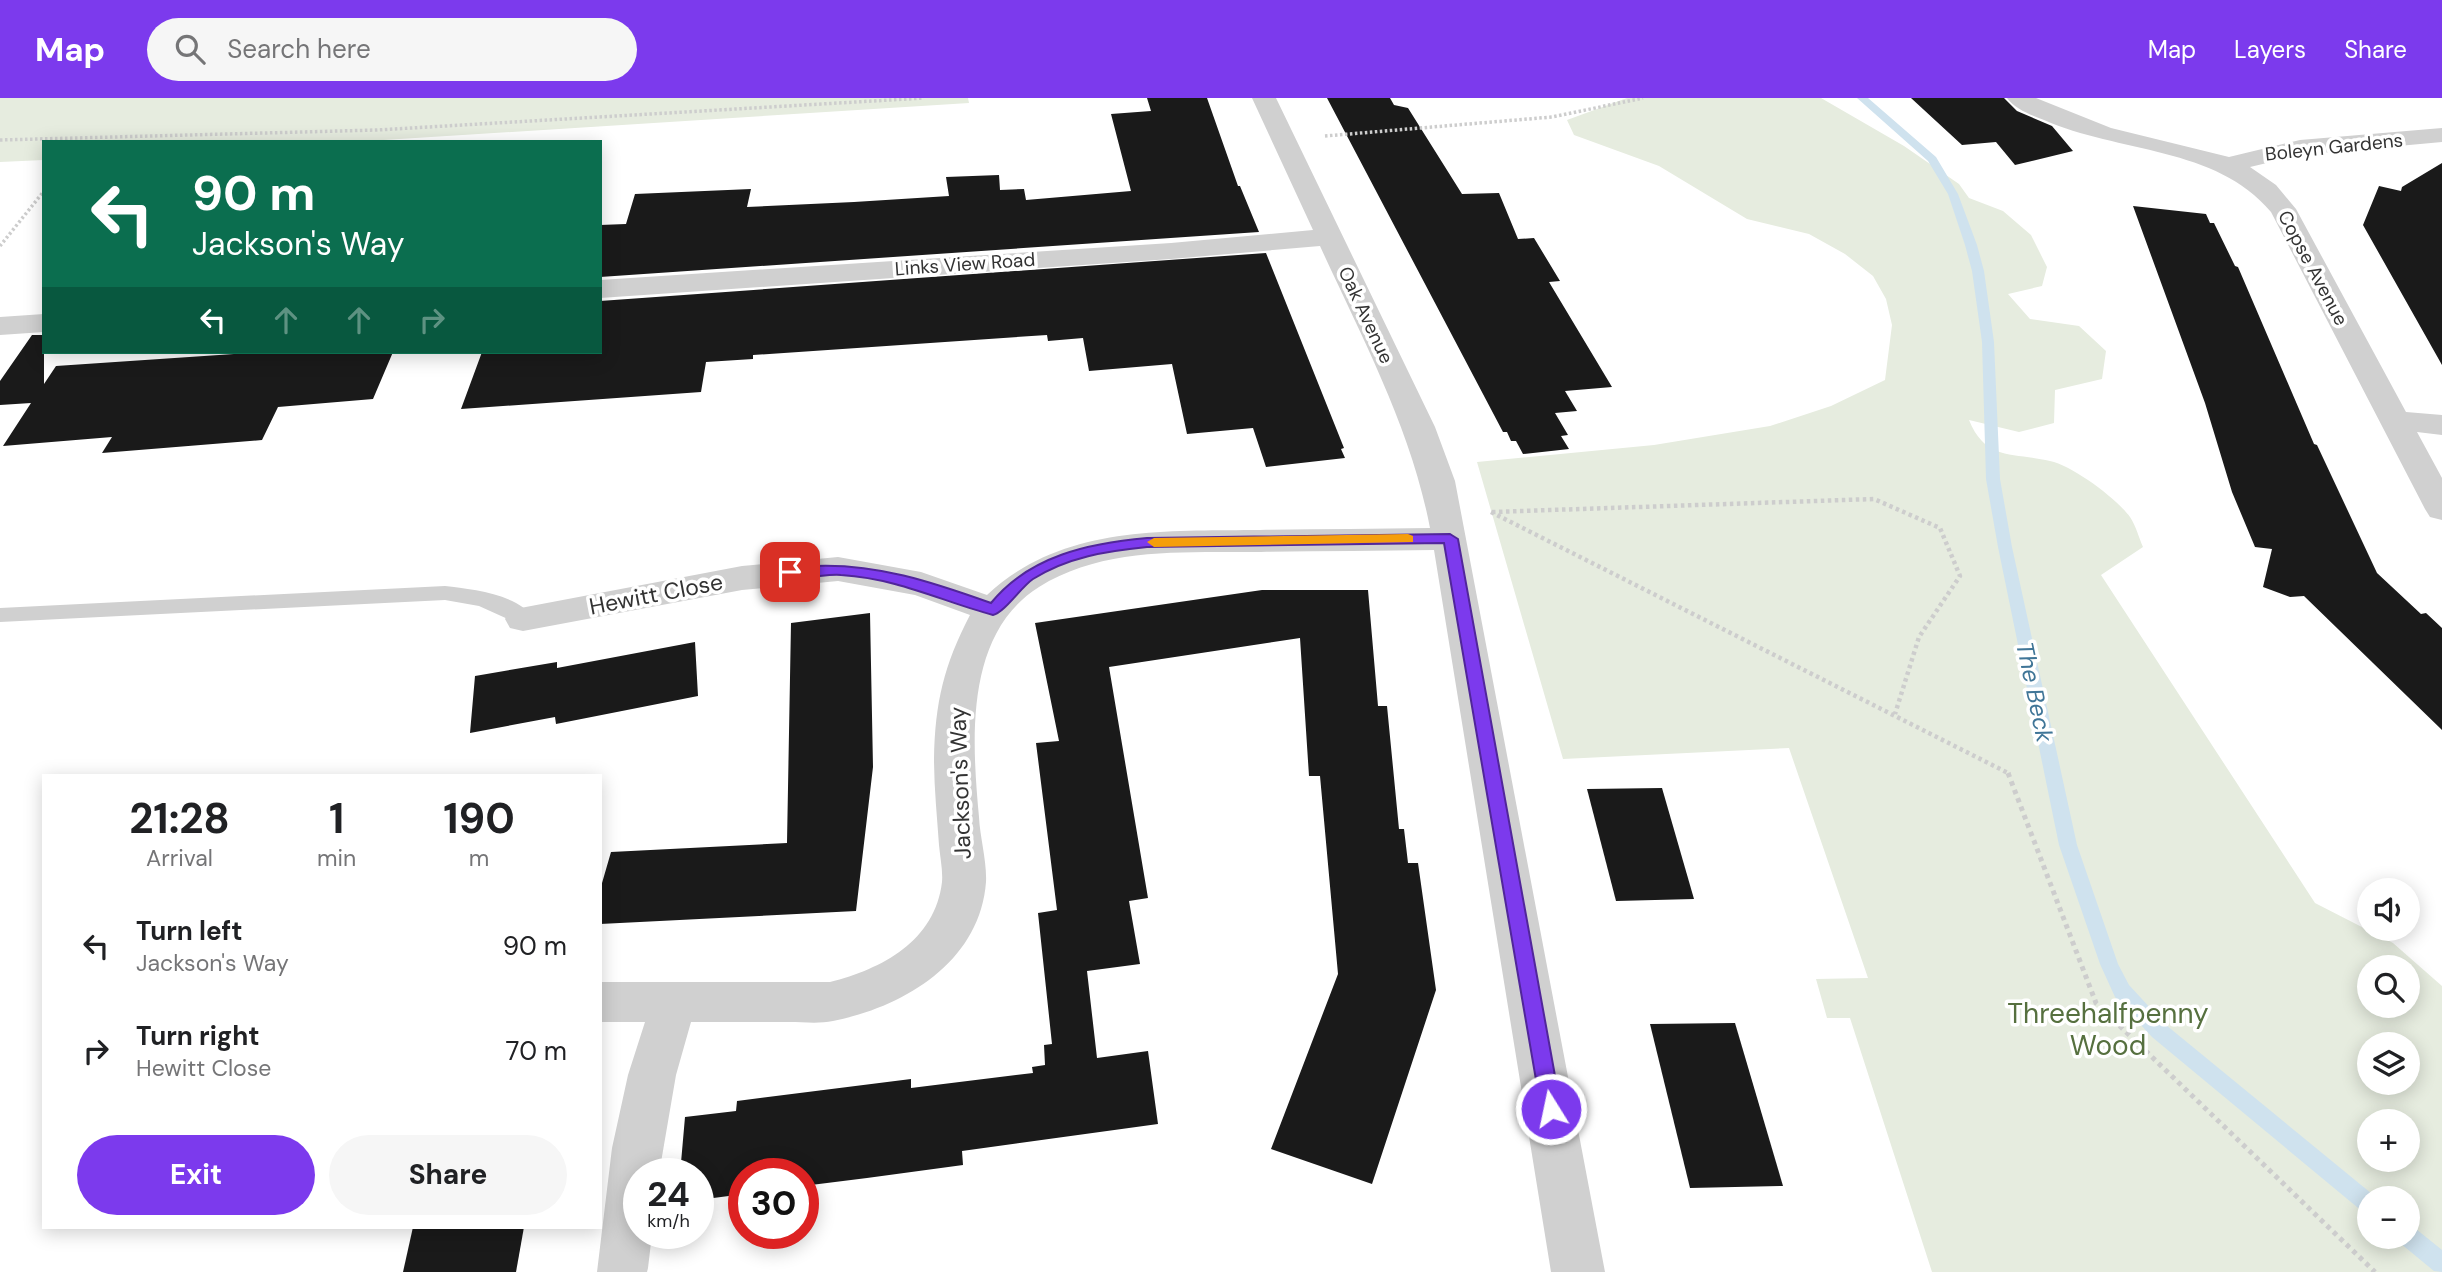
<!DOCTYPE html>
<html lang="en">
<head>
<meta charset="utf-8">
<style>
  body { margin:0; font-family:"DM Sans",sans-serif; background:#f6f6f6; color:#202124; height:100vh; display:flex; flex-direction:column; font-size:26px; white-space:nowrap }
  * { box-sizing:border-box; margin:0 }
  p { font-size:23px; color:#757577 }
  .icon { flex:none; width:38px; height:38px; fill:none; stroke:currentColor; stroke-width:2; stroke-linecap:round; stroke-linejoin:round }
  .map { position:relative; flex:1; overflow:hidden }
  .sheet { position:absolute; left:42px; top:676px; width:560px; height:455px; display:flex; flex-direction:column; background:#fff; border-radius:0px; box-shadow:0 4px 18px #0003 }
  .sheet>* { flex:none }
  .top-card { position:absolute; left:42px; top:42px; width:560px; height:214px; border-radius:0px; box-shadow:0 4px 18px #0003; background:#0b6e4f; color:#fff; overflow:hidden }
  .buttons { position:absolute; left:2357px; top:780px; display:grid; gap:14px }
  .buttons a { display:grid; place-items:center; width:63px; height:63px; border-radius:50%; background:#fff; box-shadow:0 4px 18px #0003; font-size:35px }
  .speed { position:absolute; left:623px; top:1060px; display:flex; gap:14px; font-size:35px; font-weight:700; text-align:center }
  .speed>* { display:grid; place-content:center; width:91px; height:91px; border-radius:50%; background:#fff; box-shadow:0 4px 18px #0003; line-height:1 }
  .speed small { font-size:18px; font-weight:400 }
  .speed .limit { border:10px solid #d22; background:#fff; color:#111 }
  .pin { position:absolute; display:grid; place-items:center; width:60px; height:60px; color:#fff; margin:-30px; border-radius:14px; box-shadow:0 4px 10px #0006 }
  .me { position:absolute; width:77px; margin:-38px; rotate:350deg; stroke-linejoin:round; filter:drop-shadow(0 0 5px #0008) }
  .turn { display:flex; align-items:center; gap:24px; height:147px; padding:0 35px; font-size:32px }
  .turn .icon { width:91px; height:91px; stroke-width:2.5 }
  .turn b { display:block; font-size:49px; line-height:60px }
  .lanes { display:flex; align-items:center; height:66px; padding:0 35px; background:#0003; justify-content:center; gap:35px; direction:ltr }
  .lanes .off { opacity:.35 }
  .eta { display:flex; justify-content:space-evenly; align-items:center; height:119px; text-align:center }
  .eta b { font-size:42px; font-weight:700; line-height:49px }
  .action { display:flex; gap:14px; margin-top:auto; padding:14px 35px }
  .action a { flex:1; height:80px; border-radius:42px; background:#7c3aed; color:#fff; font-size:28px; font-weight:700; line-height:80px; text-align:center }
  .action a+a { background:#f6f6f6; color:#202124 }
  ul { padding:0; list-style:none }
  li { display:flex; align-items:center; gap:21px; height:105px; padding:0 35px }
  li div { flex:1 }
  li b { display:block; font-size:26px }
  li em { font-style:normal }
  header { display:flex; align-items:center; gap:42px; box-sizing:border-box; height:98px; padding:0 35px; background:#7c3aed; color:#fff }
  header strong { font-size:33px }
  nav { display:flex; gap:38px; margin-inline-start:auto; font-size:24px }
  .search { width:490px; height:63px; background:#f6f6f6; display:flex; align-items:center; gap:18px; box-sizing:border-box; padding:0 24px; border-radius:38px; color:#757577; font-size:26px }
  .map>svg:first-child { display:block }
  .green { fill:#e6ecdf; fill-rule:evenodd }
  .lines { fill:none; stroke-linecap:round; stroke-linejoin:round }
  .stream { fill:#cfe2ee; fill-rule:evenodd }
  .building { fill:#1a1a1a }
  .path-far2 { stroke:#cdcdcd; stroke-width:3.5; stroke-dasharray:2.5 2.5; stroke-linecap:butt }
  .path-far1 { stroke:#cdcdcd; stroke-width:4.5; stroke-dasharray:3.5 3.5; stroke-linecap:butt }
  .path { stroke:#cdcdcd; stroke-width:5; stroke-dasharray:4.5 4.5; stroke-linecap:butt }
  .service { fill:#d0d0d0; fill-rule:evenodd }
  .minor { fill:#d0d0d0; fill-rule:evenodd }
  .route { fill:#7c3aed; stroke:#51269a; stroke-width:2 }
  .slow { fill:#f59e0b }
  .labels { text-anchor:middle; dominant-baseline:central; stroke-width:7; stroke-linejoin:round; paint-order:stroke }
  .far-street-label { font-size:19px; fill:#333; stroke:#fff }
  .street-label { font-size:23px; fill:#333; stroke:#fff }
  .water-label { font-size:24px; font-style:italic; fill:#3f7597; stroke:#fff }
  .near-park-label { font-size:28px; fill:#56703f; stroke:#fff }
</style>
</head>
<body>
<header>
<strong>Map</strong>
<div class="search"><svg class="icon" aria-label="search" viewBox="0 0 24 24"><circle cx="10" cy="10" r="6"/><path d="M15 15l6 6"/></svg>Search here</div>
<nav><a>Map</a><a>Layers</a><a>Share</a></nav>
</header>
<div class="map">
<svg width="2442" height="1174" viewBox="0 0 2442 1174">
  <rect width="100%" height="100%" fill="#fff"/>
  <g class="green">
    <path d="M0 0H968L969 5 352 44H44V62L0 64Z"/>
    <path d="M1627 0H1821L1904 48 1959 86 1969 100 2003 113 2031 137 2047 169 2042 188 2008 196 2030 221 2079 228 2106 253 2102 281 2055 292 2054 325 2019 334 1969 322C1986 364 2014 354 2050 363 2073 368 2116 400 2130 419 2136 428 2139 440 2143 449L2101 477 2315 805 2393 845 2442 888V1174H1932L1850 920H1827L1816 881 1868 880 1789 650 1563 661 1477 364 1654 347 1770 328 1831 308 1885 282 1892 227 1886 201 1873 178 1845 156 1809 136 1747 121 1659 68 1574 37 1567 22ZM2370 870H2408V908H2370ZM2370 947H2408V985H2370ZM2370 1024H2408V1062H2370ZM2370 1101H2408V1139H2370Z"/>
  </g>
  <g class="lines">
    <g class="stream">
      <path d="M1857 0H1868L1936 59 1958 96 1977 147 1984 173 1994 244 2000 381 2012 449 2077 747 2118 866 2129 887 2166 927 2377 1100 2370 1101V1117L2363 1114 2152 939 2115 899 2100 866 2059 747 1998 449 1986 381 1982 244 1972 173 1965 147 1948 96 1928 63Z"/>
      <path d="M2408 1128 2416 1131 2442 1152V1174L2434 1173 2400 1145 2398 1139H2408Z"/>
    </g>
  </g>
  <g class="building">
    <path d="M1147 0H1207L1238 88H1240L1259 134 600 179V127L626 126 635 96 751 91 747 109 854 104 949 98 946 79 999 77 1000 92 1024 91 1026 102 1131 93 1111 16 1151 13Z"/>
    <path d="M1327 0H1390L1394 7 1408 10 1462 96 1499 95 1518 141 1534 140 1560 183 1549 184 1612 289 1565 293 1577 313 1555 315 1568 337 1561 338 1569 351 1523 356 1516 343H1511L1507 334H1503Z"/>
    <path d="M1911 0H2004L2017 13 2052 28 2073 53 2015 67 1996 44 1962 47Z"/>
    <path d="M2442 65V267L2363 127 2379 88 2401 93 2402 89Z"/>
    <path d="M2133 108 2206 116 2210 125H2214L2235 168 2238 169 2314 346 2317 347 2377 475 2421 516 2426 515 2442 530V632L2304 498 2290 499 2263 489 2272 451 2255 449 2232 394 2205 305Z"/>
    <path d="M1266 155 1344 350 1341 351 1345 360 1266 369 1253 330 1187 336 1172 266 1089 273 1083 240 1048 243 1047 237 753 257V261L706 264 701 294 461 311 482 254H600V203Z"/>
    <path d="M32 237H44V286L56 268 263 254H393L373 301 278 309 262 342 102 355 112 339 3 348 31 305 0 307V283Z"/>
    <path d="M1262 492H1368L1378 608H1387L1399 731H1404L1408 765H1418L1436 892 1372 1086 1271 1051 1338 876 1320 678H1309L1300 540 1109 569 1148 800 1129 803 1140 866 1087 873 1097 960 1148 953 1158 1026 962 1053 963 1067 867 1080 803 1088V1076H744V1096L698 1102V1076H680L685 1019 736 1013 737 1003 911 981V990L1033 975 1032 969 1045 967 1044 947 1052 946 1038 815 1057 812 1036 645 1059 643 1035 525Z"/>
    <path d="M870 515 873 669 856 813 600 826V792L611 754 787 745 791 525Z"/>
    <path d="M695 544 698 598 556 626 555 619 470 635 475 578 557 564V570Z"/>
    <path d="M1662 690 1694 801 1616 803 1587 691Z"/>
    <path d="M1735 925 1783 1088 1690 1090 1650 926Z"/>
    <path d="M413 1129H524L516 1174H403Z"/>
  </g>
  <g class="lines">
    <g class="path-far2">
      <path d="M1325 38 1552 19 1643 0"/>
      <path d="M0 42 377 32 924 0"/>
      <path d="M0 148 44 93"/>
    </g>
    <g class="path-far1">
      <path d="M1491 414 2010 676"/>
      <path d="M1492 414 1874 401 1940 430 1960 478 1919 539 1895 616"/>
    </g>
    <path class="path" d="M2008 675 2096 905 2375 1174"/>
    <path class="service" d="M445 488C471 491 519 496 534 521L531 526 523 528 479 508 445 502 0 524V510Z"/>
    <g class="minor">
      <path d="M1252 0H1276L1435 329 1455 383 1605 1174H1551L1434 452C1376 453 1319 453 1261 454 1186 455 1105 448 1039 489 964 536 972 643 979 719 980 740 987 763 986 784 980 864 904 909 833 923 819 926 803 924 789 924 757 924 724 924 691 924L676 977 659 1076H639V1136H652L648 1170 647 1174H597L612 1050 628 977 645 924H600V884H830C882 871 935 843 942 784 943 772 940 759 939 747 937 718 934 689 934 661 935 604 944 567 970 517L915 497 838 483 742 492 523 533 510 530 505 521 510 512 742 468 838 459 921 474 987 497C1062 427 1164 433 1260 432 1316 431 1373 431 1430 430 1411 330 1362 240 1320 148L1171 161 600 200V182L1171 145 1313 132Z"/>
      <path d="M2007 0H2036L2111 30 2229 59 2300 42 2442 30V44L2300 57 2250 69 2276 87 2296 111 2406 314 2442 317V337L2417 334 2442 380V422L2430 419 2425 411 2271 114C2216 48 2118 55 2044 22 2031 17 2015 11 2007 0Z"/>
      <path d="M44 216V234L0 237V219Z"/>
    </g>
  </g>
  <path class="route" d="M1450 436 1458 441 1561 1011 1558 1018 1551 1020 1544 1018 1541 1011 1444 445 1147 449C1107 453 1068 459 1033 481 1021 489 1005 514 993 517 938 502 900 481 841 477 825 475 793 485 782 474 789 466 803 468 813 468 876 465 932 484 991 505 1029 458 1089 445 1147 440Z"/>
  <path class="slow" d="M1408 436 1413 438V444L1154 449 1147 444 1154 440Z"/>
  <g class="labels">
    <g class="far-street-label">
      <text transform="translate(2334 49) rotate(-6)">Boleyn Gardens</text>
      <text transform="translate(965 166) rotate(-4)">Links View Road</text>
      <text transform="translate(2313 170) rotate(62)">Copse Avenue</text>
      <text transform="translate(1366 217) rotate(65)">Oak Avenue</text>
    </g>
    <g class="street-label">
      <text transform="translate(656 496) rotate(-11)">Hewitt Close</text>
      <text transform="translate(960 685) rotate(-92)">Jackson's Way</text>
    </g>
    <g class="water-label">
      <text transform="translate(2035 594) rotate(78)">The Beck</text>
    </g>
    <g class="near-park-label">
      <text x="2108" y="915">Threehalfpenny<tspan x="2108" dy="32">Wood</tspan></text>
    </g>
  </g>
</svg>
<div class="buttons">
<a><svg class="icon" aria-label="sound" viewBox="0 0 24 24"><path d="M4 9h4l5-4v14l-5-4H4zM17 9q2 3 0 6"/></svg></a>
<a><svg class="icon" aria-label="search" viewBox="0 0 24 24"><circle cx="10" cy="10" r="6"/><path d="M15 15l6 6"/></svg></a>
<a><svg class="icon" aria-label="layers" viewBox="0 0 24 24"><path d="M12 4l9 5-9 5-9-5zM3 14l9 5 9-5"/></svg></a>
<a>+</a>
<a>−</a>
</div>
<div class="speed"><div>24<small>km/h</small></div><div class="limit">30</div></div>
<div class="pin" style="left:790px;top:474px;background:#d93025"><svg class="icon" aria-label="arrive" viewBox="0 0 24 24"><path d="M6 21V4h12l-3 4 3 4H6"/></svg></div>
<svg class="me" style="left:1551px;top:1011px" viewBox="-20 -20 40 40"><circle r="17" fill="#7c3aed" stroke="#fff" stroke-width="3"/><path d="M0-11L8 9 0 5-8 9z" fill="#fff"/></svg>
<div class="top-card">
<div class="turn"><svg class="icon" aria-label="left" viewBox="0 0 24 24"><path d="M17 20v-9H6M10 6l-5 5 5 5"/></svg><div><b>90 m</b>Jackson's Way</div></div>
<div class="lanes"><svg class="icon" aria-label="left" viewBox="0 0 24 24"><path d="M17 20v-9H6M10 6l-5 5 5 5"/></svg><svg class="icon off" aria-label="ahead" viewBox="0 0 24 24"><path d="M12 20V5M6 11l6-6 6 6"/></svg><svg class="icon off" aria-label="ahead" viewBox="0 0 24 24"><path d="M12 20V5M6 11l6-6 6 6"/></svg><svg class="icon off" aria-label="right" viewBox="0 0 24 24"><path d="M7 20v-9h11M14 6l5 5-5 5"/></svg></div>
</div>
<section class="sheet">
<div class="eta">
<div><b>21:28</b><p>Arrival</p></div>
<div><b>1</b><p>min</p></div>
<div><b>190</b><p>m</p></div>
</div>
<ul>
<li><svg class="icon" aria-label="left" viewBox="0 0 24 24"><path d="M17 20v-9H6M10 6l-5 5 5 5"/></svg><div><b>Turn left</b><p>Jackson's Way</p></div><em>90 m</em></li>
<li><svg class="icon" aria-label="right" viewBox="0 0 24 24"><path d="M7 20v-9h11M14 6l5 5-5 5"/></svg><div><b>Turn right</b><p>Hewitt Close</p></div><em>70 m</em></li>
</ul>
<div class="action"><a>Exit</a><a>Share</a></div>
</section>
</div>
</body>
</html>
